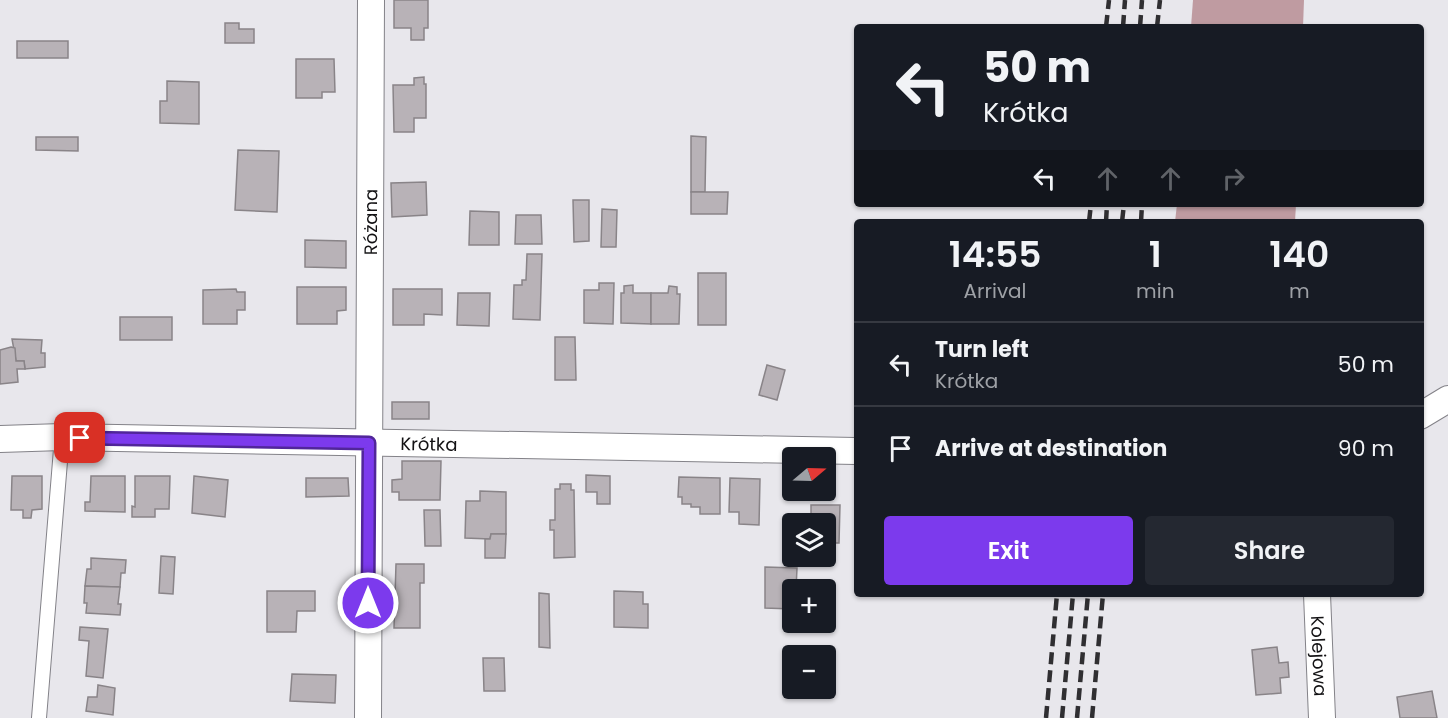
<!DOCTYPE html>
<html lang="en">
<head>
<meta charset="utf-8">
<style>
  body { margin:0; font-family:Poppins,sans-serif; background:#242831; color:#f1f3f6; height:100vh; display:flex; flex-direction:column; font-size:22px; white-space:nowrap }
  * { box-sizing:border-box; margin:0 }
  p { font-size:20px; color:#9ea1a6 }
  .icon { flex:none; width:33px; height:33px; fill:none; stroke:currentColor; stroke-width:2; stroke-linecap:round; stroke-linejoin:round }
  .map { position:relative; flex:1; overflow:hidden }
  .details { position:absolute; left:854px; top:219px; width:570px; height:378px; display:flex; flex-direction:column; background:#171b24; border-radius:6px; box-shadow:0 2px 4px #0004 }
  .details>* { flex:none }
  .hud { position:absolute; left:854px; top:24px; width:570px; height:183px; border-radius:6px; box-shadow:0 2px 4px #0004; background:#171b24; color:#f1f3f6; overflow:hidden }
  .needle { width:39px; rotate:71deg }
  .fabs { position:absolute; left:782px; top:447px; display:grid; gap:12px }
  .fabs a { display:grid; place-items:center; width:54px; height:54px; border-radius:6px; background:#171b24; box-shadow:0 2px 4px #0004; font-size:30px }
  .pin { position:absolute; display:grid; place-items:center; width:51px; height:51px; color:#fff; margin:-26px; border-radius:12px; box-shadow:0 3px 9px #0006 }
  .me { position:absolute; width:66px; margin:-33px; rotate:0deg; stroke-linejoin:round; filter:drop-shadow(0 0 4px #0008) }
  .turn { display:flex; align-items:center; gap:21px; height:126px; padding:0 30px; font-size:27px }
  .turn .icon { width:78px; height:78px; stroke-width:2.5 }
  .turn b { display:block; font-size:42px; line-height:51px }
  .lanes { display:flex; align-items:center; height:57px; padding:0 30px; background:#0003; justify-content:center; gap:30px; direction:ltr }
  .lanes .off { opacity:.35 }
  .eta { display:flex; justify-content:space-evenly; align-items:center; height:102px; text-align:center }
  .eta b { font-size:36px; font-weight:600; line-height:42px }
  .action { display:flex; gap:12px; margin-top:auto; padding:12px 30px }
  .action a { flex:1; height:69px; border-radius:6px; background:#7c3aed; color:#fff; font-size:24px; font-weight:600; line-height:69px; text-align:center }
  .action a+a { background:#242831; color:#f1f3f6 }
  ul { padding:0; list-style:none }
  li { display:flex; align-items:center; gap:18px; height:84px; padding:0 30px; border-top:2px solid #363941 }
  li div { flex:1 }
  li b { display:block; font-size:22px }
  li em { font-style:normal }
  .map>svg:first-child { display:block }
  .forest { fill:#bf9ba1 }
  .building { fill:#b8b2b7; stroke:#898488; stroke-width:1.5 }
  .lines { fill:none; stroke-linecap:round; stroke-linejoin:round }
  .lane-casing { stroke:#838288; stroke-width:16 }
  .street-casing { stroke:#838288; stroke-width:28 }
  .lane { stroke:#fff; stroke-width:14 }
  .street { stroke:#fff; stroke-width:26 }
  .rail { stroke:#302f32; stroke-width:4.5; stroke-dasharray:12 6; stroke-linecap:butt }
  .route-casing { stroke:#51269a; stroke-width:15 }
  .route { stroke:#7c3aed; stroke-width:10 }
  .labels { text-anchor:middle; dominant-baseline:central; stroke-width:4.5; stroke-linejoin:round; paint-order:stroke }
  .street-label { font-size:18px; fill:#131214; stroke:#fff }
</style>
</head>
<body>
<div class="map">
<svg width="1448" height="718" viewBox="0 0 1448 718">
  <rect width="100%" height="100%" fill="#e8e7ec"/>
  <g class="forest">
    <path d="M1193 0H1304L1303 27H1191Z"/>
    <path d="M1177 204H1296L1295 222H1175Z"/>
  </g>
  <g class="building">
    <path d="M394 0H428V28H424V40H411V28H394Z"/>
    <path d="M225 23H239V29H254V43H225Z"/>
    <rect x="17" y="41" width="51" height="17"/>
    <path d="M296 59H334L335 92H322V98H296Z"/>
    <path d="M424 77V84H426V118H414V132H394L393 85H414V78Z"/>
    <path d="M167 81 199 82V124L160 123V101H167Z"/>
    <path d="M691 136 706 137 705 192H691Z"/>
    <path d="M36 137H78V151L36 150Z"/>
    <path d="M238 150 279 151 277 212 235 210Z"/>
    <path d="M426 182 427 215 392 217 391 183Z"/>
    <path d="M691 192H728L727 214H691Z"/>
    <path d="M573 200H589V241L574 242Z"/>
    <path d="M602 209 617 210 616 247H601Z"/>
    <path d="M470 211 499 212V245H469Z"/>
    <path d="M516 215H541L542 244H515Z"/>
    <path d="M305 240 346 241V268L305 267Z"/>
    <path d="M527 254H542L540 320 513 319 514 285H522V280H526Z"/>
    <rect x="698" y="273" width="28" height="52"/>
    <path d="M599 283H614L613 324 584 323V290H599Z"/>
    <path d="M633 285V293H651V324L621 323V293H624V286Z"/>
    <path d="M669 286 677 287V294H680L679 324H651V293H668Z"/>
    <path d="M297 287H346V310L337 311V324H297Z"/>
    <path d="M236 289 237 292H245V310H237V324H203V290Z"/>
    <path d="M393 289H442V315L424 314V325H393Z"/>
    <path d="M458 293H490L489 326 457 325Z"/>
    <rect x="120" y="317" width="52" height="23"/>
    <path d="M555 337H575L576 380H555Z"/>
    <path d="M12 339 42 340 41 353H45V367L25 369 24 361H16Z"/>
    <path d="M11 347 15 348 16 361H24L25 369H17L18 382 0 384V350Z"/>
    <path d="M767 365 785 370 777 400 759 395Z"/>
    <rect x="392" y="402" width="37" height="17"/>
    <path d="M402 461H441L440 500H399V492H392V480L402 479Z"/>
    <path d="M586 475 610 476V504H597V492H586Z"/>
    <path d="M12 476H42V509L32 510 31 518H23V510H11Z"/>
    <path d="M91 476H125V512L85 511V502H90Z"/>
    <path d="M135 476H170L169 509H155V517H132V506L135 507Z"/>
    <path d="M194 476 228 480 225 517 192 513Z"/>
    <path d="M679 477 720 478V514H700V507H691V504H682V497H678Z"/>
    <path d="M306 478H348L349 496 306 497Z"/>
    <path d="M730 478 760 479 759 525 739 524V512H729Z"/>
    <path d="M560 484H571V490H574L575 557 554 558V530H550V520H555V489H560Z"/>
    <path d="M480 491 506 492V534H491L490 539 465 538 466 501H480Z"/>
    <path d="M811 505H840L839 543H825V524H811Z"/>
    <path d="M424 510H440L441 546H425Z"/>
    <path d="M491 534H506L505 558H485V539H490Z"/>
    <path d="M161 556 175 557 173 594 159 593Z"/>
    <path d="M91 558 126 560 125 573H121L120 587 85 586 87 569H91Z"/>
    <path d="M396 564H424V583H420V628H394Z"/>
    <path d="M765 567 797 568 796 590H792V609L765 608Z"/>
    <path d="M85 586 120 587 118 604H121L120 615 86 613 87 603H84Z"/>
    <path d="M267 591H315V611H297L296 632H267Z"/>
    <path d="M614 591 643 592V604H648V628L614 627Z"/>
    <path d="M539 593 549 594 550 648 539 647Z"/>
    <path d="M80 627 108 629 103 678 86 676 89 641 79 640Z"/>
    <path d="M1277 647 1279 663 1288 662 1289 677 1280 678 1281 693 1256 695 1252 650Z"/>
    <path d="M483 658H504L505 691H484Z"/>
    <path d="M292 674 336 675 335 703 290 701Z"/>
    <path d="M98 685 115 688 113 715 86 711 88 697H97Z"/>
    <path d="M1432 691 1437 718H1400L1397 697Z"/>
  </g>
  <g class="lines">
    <g class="lane-casing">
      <path id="lane" d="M39 718 62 437"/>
    </g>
    <g class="street-casing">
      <g id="street">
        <path d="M1420 416 1448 399"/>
        <path id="s1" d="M0 439 62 437 856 451"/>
        <path id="s2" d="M1317 594 1322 718"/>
        <path id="s3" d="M368 718 371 0"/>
      </g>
    </g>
    <use href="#lane" class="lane"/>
    <use href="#street" class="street"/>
    <g class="rail">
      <path d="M1106 27 1109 0"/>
      <path d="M1123 27 1125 0"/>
      <path d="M1140 27 1142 0"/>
      <path d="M1157 27 1160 0"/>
      <path d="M1089 222 1091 204"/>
      <path d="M1106 222 1107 204"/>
      <path d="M1122 222 1124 204"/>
      <path d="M1141 222 1142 204"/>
      <path d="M1046 718 1057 594"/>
      <path d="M1062 718 1073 594"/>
      <path d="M1077 718 1088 594"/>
      <path d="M1092 718 1103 594"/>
    </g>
  </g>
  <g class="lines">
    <g class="route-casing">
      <path id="route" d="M80 438 369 443 368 603"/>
    </g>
    <use href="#route" class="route"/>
  </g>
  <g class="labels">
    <g class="street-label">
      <text stroke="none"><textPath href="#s3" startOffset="496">Różana</textPath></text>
      <text stroke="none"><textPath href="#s1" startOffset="429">Krótka</textPath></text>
      <text stroke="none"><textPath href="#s2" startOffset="62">Kolejowa</textPath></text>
    </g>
  </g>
</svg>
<div class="fabs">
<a><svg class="needle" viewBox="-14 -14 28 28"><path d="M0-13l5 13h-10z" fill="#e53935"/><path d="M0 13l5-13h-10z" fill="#9ea1a6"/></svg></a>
<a><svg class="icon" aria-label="layers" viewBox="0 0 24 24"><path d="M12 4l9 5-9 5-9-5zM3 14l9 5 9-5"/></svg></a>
<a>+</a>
<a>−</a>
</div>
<div class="pin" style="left:80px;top:438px;background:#d93025"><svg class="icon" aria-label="arrive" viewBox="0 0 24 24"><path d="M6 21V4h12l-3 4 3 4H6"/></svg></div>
<svg class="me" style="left:368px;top:603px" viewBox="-20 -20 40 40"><circle r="17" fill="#7c3aed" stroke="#fff" stroke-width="3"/><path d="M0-11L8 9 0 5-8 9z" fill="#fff"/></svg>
<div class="hud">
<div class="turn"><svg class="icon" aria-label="left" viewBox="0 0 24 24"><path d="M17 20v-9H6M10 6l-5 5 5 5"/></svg><div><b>50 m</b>Krótka</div></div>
<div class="lanes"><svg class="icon" aria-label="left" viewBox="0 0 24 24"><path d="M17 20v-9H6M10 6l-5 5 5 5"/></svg><svg class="icon off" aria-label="ahead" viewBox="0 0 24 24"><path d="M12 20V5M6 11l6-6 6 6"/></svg><svg class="icon off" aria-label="ahead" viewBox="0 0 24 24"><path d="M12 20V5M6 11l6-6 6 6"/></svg><svg class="icon off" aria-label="right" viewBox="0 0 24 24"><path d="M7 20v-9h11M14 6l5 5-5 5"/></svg></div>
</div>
<section class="details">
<div class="eta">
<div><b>14:55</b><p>Arrival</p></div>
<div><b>1</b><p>min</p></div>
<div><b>140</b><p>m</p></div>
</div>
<ul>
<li><svg class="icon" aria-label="left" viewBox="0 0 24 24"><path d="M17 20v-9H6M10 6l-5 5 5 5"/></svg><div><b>Turn left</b><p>Krótka</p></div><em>50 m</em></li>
<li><svg class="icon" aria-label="arrive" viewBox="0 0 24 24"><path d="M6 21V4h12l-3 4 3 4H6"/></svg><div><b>Arrive at destination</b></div><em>90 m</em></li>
</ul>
<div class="action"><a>Exit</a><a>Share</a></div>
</section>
</div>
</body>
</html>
